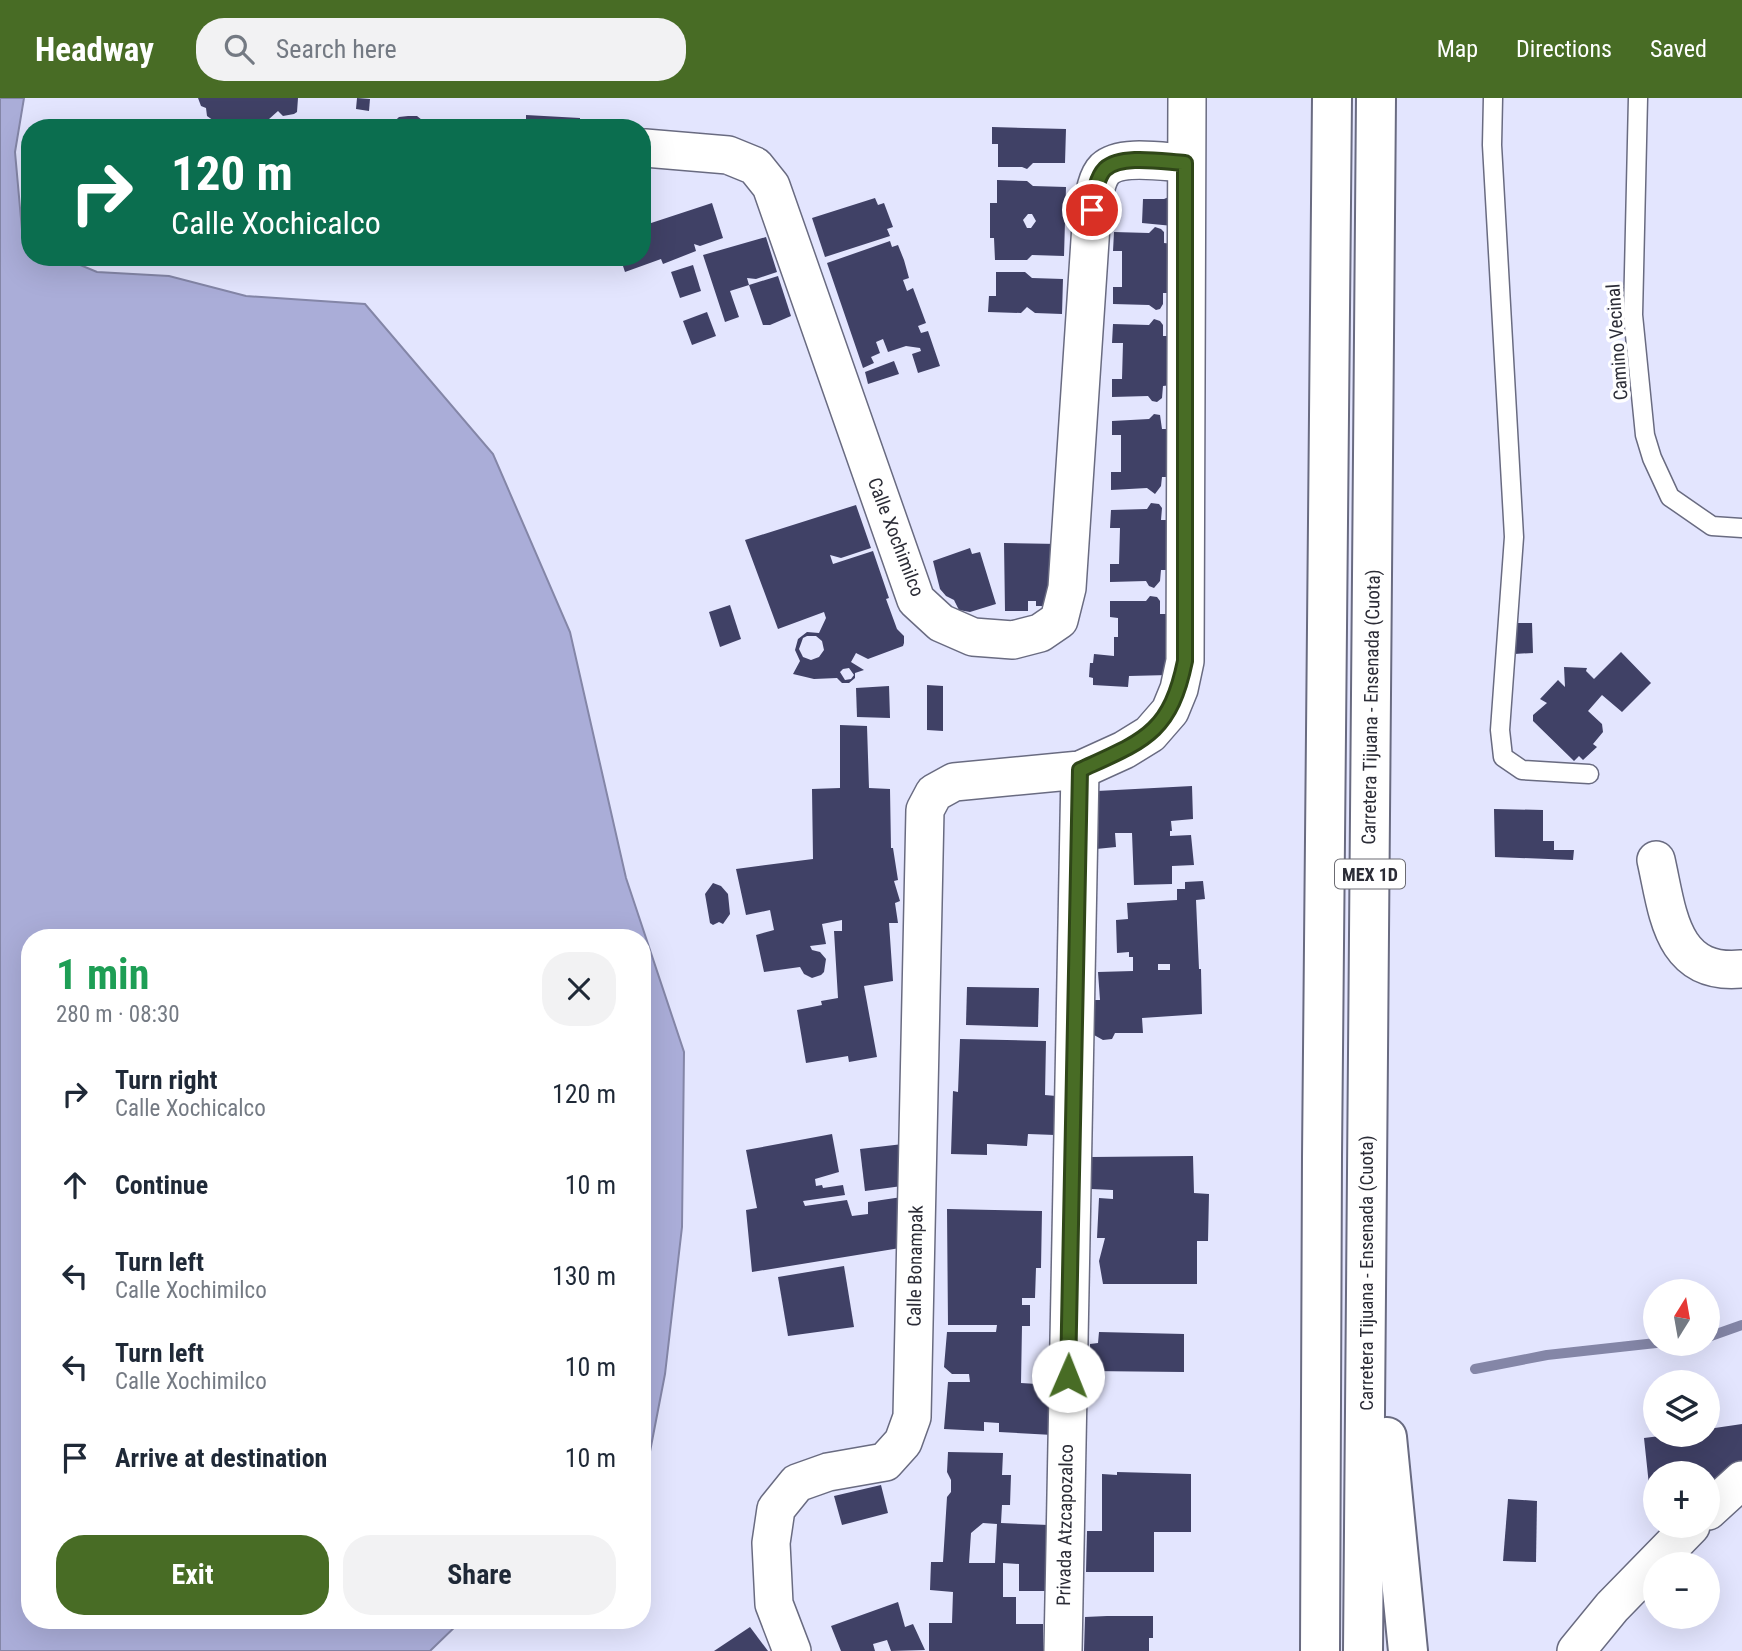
<!DOCTYPE html>
<html lang="en">
<head>
<meta charset="utf-8">
<style>
  body { margin:0; font-family:"Roboto Condensed",sans-serif; background:#f2f2f3; color:#1f2937; height:100vh; display:flex; flex-direction:column; font-size:26px; white-space:nowrap }
  * { box-sizing:border-box; margin:0 }
  p { font-size:23px; color:#747a83 }
  .icon { flex:none; width:38px; height:38px; fill:none; stroke:currentColor; stroke-width:2; stroke-linecap:round; stroke-linejoin:round }
  .map { position:relative; flex:1; overflow:hidden }
  .sheet { position:absolute; left:21px; top:831px; width:630px; height:700px; display:flex; flex-direction:column; background:#fff; border-radius:28px; box-shadow:0 7px 28px #0002 }
  .sheet>* { flex:none }
  .top-card { position:absolute; left:21px; top:21px; width:630px; height:147px; border-radius:28px; box-shadow:0 7px 28px #0002; background:#0b6e4f; color:#fff; overflow:hidden }
  .needle { width:46px; rotate:11deg }
  .buttons { position:absolute; left:1643px; top:1181px; display:grid; gap:14px }
  .buttons a { display:grid; place-items:center; width:77px; height:77px; border-radius:50%; background:#fff; box-shadow:0 7px 28px #0002; font-size:35px }
  .pin { position:absolute; display:grid; place-items:center; width:60px; height:60px; color:#fff; margin:-30px; border:4px solid #fff; border-radius:50%; box-shadow:0 2px 7px #0007 }
  .me { position:absolute; width:77px; margin:-38px; rotate:1deg; stroke-linejoin:round; filter:drop-shadow(0 0 5px #0008) }
  .turn { display:flex; align-items:center; gap:24px; height:147px; padding:0 35px; font-size:32px }
  .turn .icon { width:91px; height:91px; stroke-width:2.5 }
  .turn b { display:block; font-size:49px; line-height:60px }
  .round { display:grid; place-items:center; flex:none; width:74px; height:74px; border-radius:28px; background:#f2f2f3 }
  .headline { display:flex; align-items:center; justify-content:space-between; height:119px; padding:0 35px }
  h1 { font-size:42px; font-weight:700; line-height:52px; color:#1e9e55 }
  .cta { display:flex; gap:14px; margin-top:auto; padding:14px 35px }
  .cta a { flex:1; height:80px; border-radius:28px; background:#486c25; color:#fff; font-size:28px; font-weight:700; line-height:80px; text-align:center }
  .cta a+a { background:#f2f2f3; color:#1f2937 }
  ul { padding:0; list-style:none }
  li { display:flex; align-items:center; gap:21px; height:91px; padding:0 35px }
  li div { flex:1 }
  li b { display:block; font-size:26px }
  li em { font-style:normal }
  header { display:flex; align-items:center; gap:42px; box-sizing:border-box; height:98px; padding:0 35px; background:#486c25; color:#fff }
  header strong { font-size:33px }
  nav { display:flex; gap:38px; margin-inline-start:auto; font-size:24px }
  .search { width:490px; height:63px; background:#f2f2f3; display:flex; align-items:center; gap:18px; box-sizing:border-box; padding:0 24px; border-radius:28px; color:#747a83; font-size:26px }
  .map>svg:first-child { display:block }
  .water { fill:#aaadd8; stroke:#8486a7; stroke-width:2 }
  .lines { fill:none; stroke-linecap:round; stroke-linejoin:round }
  .stream { stroke:#8486a7; stroke-width:10 }
  .building { fill:#404166; fill-rule:evenodd }
  .lane-casing { stroke:#696b81; stroke-width:21 }
  .street-casing { stroke:#696b81; stroke-width:40 }
  .highway-casing { stroke:#696b81; stroke-width:42 }
  .lane { stroke:#fff; stroke-width:18 }
  .street { stroke:#fff; stroke-width:37 }
  .highway { stroke:#fff; stroke-width:38 }
  .route-casing { stroke:#2f4618; stroke-width:18 }
  .route { stroke:#486c25; stroke-width:12 }
  .labels { text-anchor:middle; dominant-baseline:central; stroke-width:7; stroke-linejoin:round; paint-order:stroke }
  .shield { fill:#fff; stroke:#6b6b72; stroke-width:2 }
  .shield-label { font-size:18px; font-weight:bold; fill:#2b2c36 }
  .street-label { font-size:19px; fill:#2b2c36; stroke:#fff }
</style>
</head>
<body>
<header>
<strong>Headway</strong>
<div class="search"><svg class="icon" aria-label="search" viewBox="0 0 24 24"><circle cx="10" cy="10" r="6"/><path d="M15 15l6 6"/></svg>Search here</div>
<nav><a>Map</a><a>Directions</a><a>Saved</a></nav>
</header>
<div class="map">
<svg width="1742" height="1553" viewBox="0 0 1742 1553">
  <rect width="100%" height="100%" fill="#e3e5fe"/>
  <path class="water" d="M0 0H24L15 54 23 143 30 146V159H61L97 174 169 178 246 198 365 206 493 356 570 534 626 780 684 954 682 1129 665 1276 647 1369 642 1372V840H30V1522L461 1523 430 1553H0Z"/>
  <g class="lines">
    <g class="stream">
      <path d="M1708 1239 1742 1227"/>
      <path d="M1475 1271 1547 1257 1656 1245"/>
    </g>
  </g>
  <g class="building">
    <path d="M198 0H298L297 14 294 16 283 18 278 13 259 30 227 29 222 25H217L207 18 206 10 201 8Z"/>
    <path d="M357 0 370 1 369 13 356 11Z"/>
    <path d="M526 17 580 20V28L574 30H526Z"/>
    <path d="M408 18H417L432 30H387L399 19Z"/>
    <path d="M992 29 1066 31 1065 65H1033L1027 71 1022 69H998V46H992Z"/>
    <path d="M997 82 1027 83 1033 88 1066 89 1064 158 1032 157 1027 162H995L994 140H990V105H997ZM1028 116H1032L1036 123 1031 130H1027L1023 122Z"/>
    <path d="M1171 98 1173 128 1142 125 1143 101H1164Z"/>
    <path d="M875 100 878 107 884 105 893 129 887 131 890 138 825 159 812 120Z"/>
    <path d="M712 105 723 140 700 148 694 146 696 153 663 166 661 161 625 174 620 159H642V128Z"/>
    <path d="M1155 129 1161 131 1164 134V145L1173 146 1174 195H1163V206L1160 211 1156 212 1149 207 1113 206V189H1122V153H1113L1114 134 1149 135Z"/>
    <path d="M766 139 777 174 756 181 747 180 749 187 730 193 739 219 725 224 703 157Z"/>
    <path d="M890 143 892 149 898 147 904 162 909 180 903 182 907 193 913 190 926 225 918 228 921 235 928 233 940 268 918 275 912 256 921 253 920 250 906 248 888 254 883 241 876 244 880 255 871 259 874 265 863 270 827 165Z"/>
    <path d="M693 167 701 193 680 200 671 174Z"/>
    <path d="M996 174H1025L1032 180 1063 181 1062 216 1035 215 1027 209 1021 215 988 214 989 198H996Z"/>
    <path d="M778 178 791 218 770 227H763L749 187Z"/>
    <path d="M707 214 716 238 692 247 683 223Z"/>
    <path d="M1154 221 1160 223 1163 227V238H1171L1172 287 1163 288 1162 300 1157 304 1152 303 1148 298 1112 299V281H1122L1123 245H1112L1113 226 1149 227Z"/>
    <path d="M894 263 899 276 868 286 865 274Z"/>
    <path d="M1154 316 1160 317 1162 331H1171L1170 379H1162L1161 388 1155 396 1147 390 1111 392V374H1121V337H1112V323L1149 321Z"/>
    <path d="M1151 405 1159 406 1162 410 1161 422H1170V472H1161L1160 483 1154 490 1149 488 1146 483 1110 484V466H1119L1120 430H1110L1111 412 1147 411Z"/>
    <path d="M856 407 871 450 841 460 830 457 833 466 873 453 889 500 886 501 897 531 904 538V545L903 548 868 561 856 555 851 564 864 572 855 575V580L849 585H842L837 580 814 581 793 576 800 563 795 552 798 541 807 534 819 535 826 520 824 514 778 531 745 442ZM807 538H816L822 543 824 552 819 559 811 562 803 559 799 551 803 540ZM849 570 854 577 851 581 845 582 840 574 843 571Z"/>
    <path d="M1004 445 1059 446 1050 508H1036V503H1028V513H1005Z"/>
    <path d="M970 450 972 456 980 454 996 506 970 514 959 512 954 502 946 498 940 491 933 463Z"/>
    <path d="M1150 498 1157 499 1160 503V516H1168L1169 577 1129 578 1128 589 1093 587V580L1089 579 1090 565H1093L1094 556 1114 558V539H1118V520L1110 519V503H1146Z"/>
    <path d="M730 507 741 541 720 549 709 514Z"/>
    <path d="M1514 525H1532L1533 555 1514 556Z"/>
    <path d="M1621 554 1651 585 1622 614 1602 597 1588 613 1602 626 1603 634 1593 646 1597 649 1583 662 1579 658 1574 663 1533 623V617L1547 605 1540 601 1558 582 1565 589 1564 569 1587 570 1586 573 1594 581Z"/>
    <path d="M927 587 943 588V633L927 632Z"/>
    <path d="M889 588 890 620 857 619 856 590Z"/>
    <path d="M840 627 867 628 869 690 890 691 891 750H893L898 782 894 783 900 803 895 805 898 825H889L893 883 864 888 877 959 849 964 848 958 806 965 797 912 822 907 821 903 838 900 834 833H842V822L822 826 826 846 810 848 812 852 820 854 826 861 824 874 821 877 812 880 804 876 800 869 764 874 756 837 774 832 770 812 746 817 736 771 813 761 812 691 840 690Z"/>
    <path d="M1192 688 1193 721 1171 723 1172 733H1170V738L1191 737 1194 767 1172 768V786L1134 787 1132 735H1115L1116 749 1096 751 1097 693Z"/>
    <path d="M1494 711 1543 712V743H1554V752H1574L1573 762 1495 759Z"/>
    <path d="M1203 783 1205 801 1196 802 1199 871H1201L1202 916 1142 920 1143 935H1115L1112 941 1103 942 1094 937V902H1100L1098 874 1133 873V859H1129V854L1117 855 1116 822 1128 821 1127 805 1177 802V791H1185V784ZM1158 866H1170V872H1158Z"/>
    <path d="M713 785 721 788 728 796 730 816 723 826 719 824 713 827 710 825 705 796Z"/>
    <path d="M967 889 1039 890 1038 929 966 927Z"/>
    <path d="M960 941 1046 943 1045 997 1056 998 1055 1037 1028 1036 1027 1048 987 1046V1057L951 1056 953 993 958 994Z"/>
    <path d="M832 1036 839 1074 815 1081 816 1088 822 1087 823 1090 843 1087 845 1097 803 1103 805 1108 847 1102 852 1118 868 1116V1104L902 1099 900 1150 752 1174 746 1112 757 1110 746 1052Z"/>
    <path d="M903 1046 902 1088 865 1093 860 1051Z"/>
    <path d="M1193 1058 1194 1095 1209 1096 1208 1143H1197V1186H1103L1099 1163 1105 1140H1097L1099 1100 1113 1101V1092L1091 1091 1092 1059Z"/>
    <path d="M947 1111 1042 1113 1041 1170H1036L1035 1200H1022V1207H1030V1228H1022L1021 1285 1053 1287V1337L999 1334V1325L984 1324V1333L944 1331 948 1284H970L969 1276H952L944 1269 947 1234H996L997 1227H948Z"/>
    <path d="M844 1168 854 1229 788 1238 778 1179Z"/>
    <path d="M1099 1234 1184 1236V1274L1089 1273 1090 1246 1098 1245Z"/>
    <path d="M1742 1326V1369L1708 1385V1376H1656V1403L1651 1406 1644 1340 1668 1337H1708V1331Z"/>
    <path d="M948 1354 1003 1355 1002 1377H1011L1010 1407H1002L1001 1425 1049 1427 1051 1493H1019V1466L1003 1465V1499H1016V1526H1043V1553H929V1525H952L953 1494 930 1492 931 1464H943L947 1399 951 1394V1382L947 1374ZM983 1425 997 1426 995 1465H969L971 1435Z"/>
    <path d="M1117 1374 1191 1376V1434H1154V1474H1086L1087 1433H1102V1376L1117 1377Z"/>
    <path d="M881 1387 888 1415 842 1427 834 1398Z"/>
    <path d="M1508 1401 1537 1403 1536 1464 1503 1463Z"/>
    <path d="M898 1504 905 1529 913 1526 925 1552 891 1553 887 1542 873 1546 875 1553H841L831 1528Z"/>
    <path d="M1107 1518H1153V1540H1149V1553H1084L1085 1519Z"/>
    <path d="M750 1529 768 1553H714Z"/>
  </g>
  <g class="lines">
    <g class="lane-casing">
      <g id="lane">
        <path d="M1493 0 1492 47 1514 439 1500 632 1503 659 1522 672 1589 676"/>
        <path d="M1638 0 1633 217 1645 337 1652 360 1670 399 1712 428 1742 430"/>
      </g>
    </g>
    <g class="street-casing">
      <g id="street">
        <path d="M645 50 728 57 755 68 771 88 916 502 941 525 973 539 1013 542 1040 535 1059 522 1067 490 1092 112C1094 99 1096 80 1105 71 1121 56 1164 64 1185 65"/>
        <path d="M1656 762C1668 815 1671 878 1742 871"/>
        <path d="M1708 1413 1742 1382"/>
        <path d="M792 1553 774 1506 771 1445 776 1411 797 1385 828 1374 885 1364 903 1344 912 1319 925 712 934 695 954 684 1080 672 1124 652 1150 636 1170 613 1179 591 1185 563 1187 0"/>
        <path d="M1063 1553 1080 672"/>
        <path d="M1576 1553 1612 1509 1691 1428"/>
      </g>
    </g>
    <g class="highway-casing">
      <g id="highway">
        <path d="M1387 1339 1408 1553"/>
        <path d="M1320 1553 1322 1059 1332 0"/>
        <path d="M1363 1553 1376 0"/>
      </g>
    </g>
    <use href="#lane" class="lane"/>
    <use href="#street" class="street"/>
    <use href="#highway" class="highway"/>
  </g>
  <g class="lines">
    <g class="route-casing">
      <path id="route" d="M1068 1278 1080 672C1143 643 1170 636 1185 563V65C1164 64 1122 56 1105 71 1096 80 1094 99 1092 112"/>
    </g>
    <use href="#route" class="route"/>
  </g>
  <g class="labels">
    <rect class="shield" x="1335" y="761.5" width="70" height="29" rx="5"/>
    <g class="shield-label">
      <text x="1370" y="776">MEX 1D</text>
    </g>
    <g class="street-label">
      <text transform="translate(1617 244) rotate(-94)">Camino Vecinal</text>
      <text transform="translate(896 439) rotate(69)">Calle Xochimilco</text>
      <text transform="translate(1371 609) rotate(-89)">Carretera Tijuana - Ensenada (Cuota)</text>
      <text transform="translate(915 1168) rotate(-89)">Calle Bonampak</text>
      <text transform="translate(1366 1175) rotate(-90)">Carretera Tijuana - Ensenada (Cuota)</text>
      <text transform="translate(1065 1427) rotate(-89)">Privada Atzcapozalco</text>
    </g>
  </g>
</svg>
<div class="buttons">
<a><svg class="needle" viewBox="-14 -14 28 28"><path d="M0-13l5 13h-10z" fill="#e53935"/><path d="M0 13l5-13h-10z" fill="#747a83"/></svg></a>
<a><svg class="icon" aria-label="layers" viewBox="0 0 24 24"><path d="M12 4l9 5-9 5-9-5zM3 14l9 5 9-5"/></svg></a>
<a>+</a>
<a>−</a>
</div>
<div class="pin" style="left:1092px;top:112px;background:#d93025"><svg class="icon" aria-label="arrive" viewBox="0 0 24 24"><path d="M6 21V4h12l-3 4 3 4H6"/></svg></div>
<svg class="me" style="left:1068px;top:1278px" viewBox="-20 -20 40 40"><circle r="19" fill="#fff"/><path d="M0-13L10 11 0 6-10 11z" fill="#486c25"/></svg>
<div class="top-card">
<div class="turn"><svg class="icon" aria-label="right" viewBox="0 0 24 24"><path d="M7 20v-9h11M14 6l5 5-5 5"/></svg><div><b>120 m</b>Calle Xochicalco</div></div>
</div>
<section class="sheet">
<div class="headline"><div><h1>1 min</h1><p>280 m · 08:30</p></div><a class="round"><svg class="icon" aria-label="close" viewBox="0 0 24 24"><path d="M6 6l12 12M18 6L6 18"/></svg></a></div>
<ul>
<li><svg class="icon" aria-label="right" viewBox="0 0 24 24"><path d="M7 20v-9h11M14 6l5 5-5 5"/></svg><div><b>Turn right</b><p>Calle Xochicalco</p></div><em>120 m</em></li>
<li><svg class="icon" aria-label="ahead" viewBox="0 0 24 24"><path d="M12 20V5M6 11l6-6 6 6"/></svg><div><b>Continue</b></div><em>10 m</em></li>
<li><svg class="icon" aria-label="left" viewBox="0 0 24 24"><path d="M17 20v-9H6M10 6l-5 5 5 5"/></svg><div><b>Turn left</b><p>Calle Xochimilco</p></div><em>130 m</em></li>
<li><svg class="icon" aria-label="left" viewBox="0 0 24 24"><path d="M17 20v-9H6M10 6l-5 5 5 5"/></svg><div><b>Turn left</b><p>Calle Xochimilco</p></div><em>10 m</em></li>
<li><svg class="icon" aria-label="arrive" viewBox="0 0 24 24"><path d="M6 21V4h12l-3 4 3 4H6"/></svg><div><b>Arrive at destination</b></div><em>10 m</em></li>
</ul>
<div class="cta"><a>Exit</a><a>Share</a></div>
</section>
</div>
</body>
</html>
